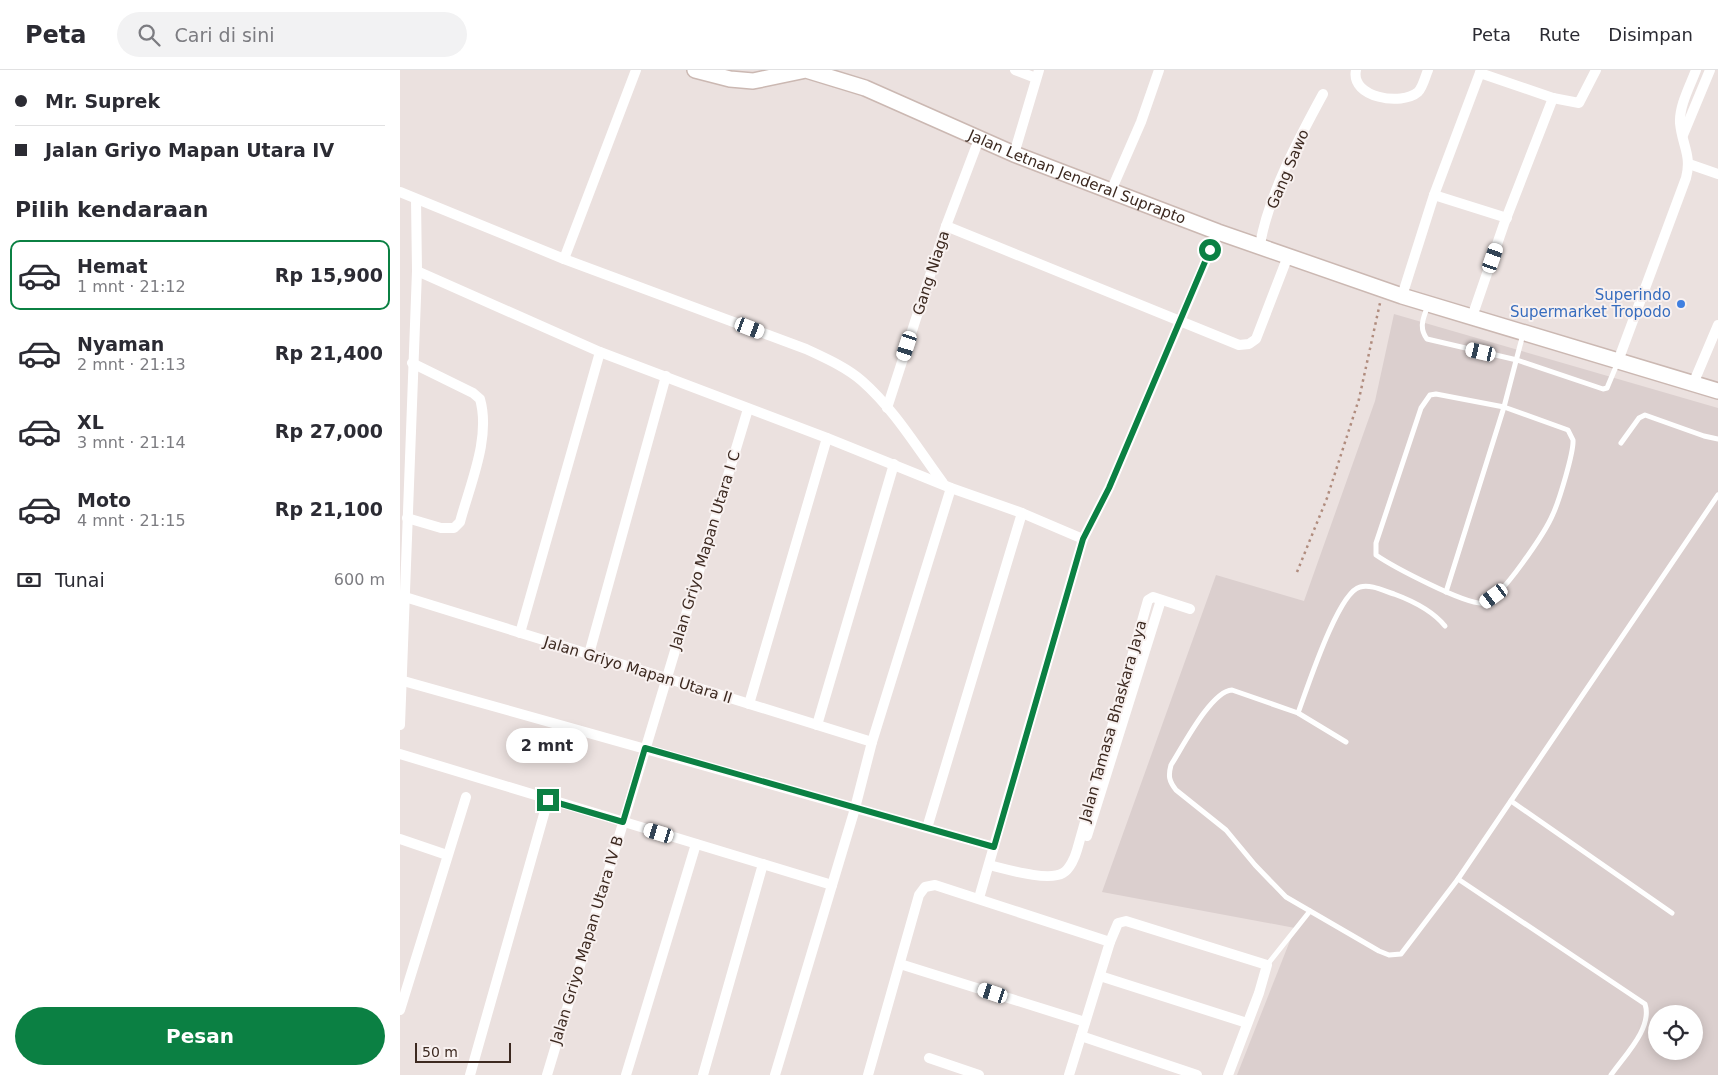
<!DOCTYPE html>
<html lang="id">
<head>
<meta charset="utf-8">
<style>
  body { margin:0; font-family:"DejaVu Sans",sans-serif; background:#f2f2f3; color:#2b2b33; height:100vh; display:flex; flex-direction:column; font-size:19px; white-space:nowrap }
  * { box-sizing:border-box; margin:0 }
  p { font-size:16px; color:#7c7c81 }
  .icon { flex:none; width:28px; height:28px; fill:none; stroke:currentColor; stroke-width:2; stroke-linecap:round; stroke-linejoin:round }
  .map { position:relative; flex:1; overflow:hidden }
  .drawer { display:flex; flex-direction:column; background:#fff; width:400px }
  .drawer>* { flex:none }
  .top-card { display:grid; align-content:center; height:110px; padding:0 15px; background:#fff }
  .tools { position:absolute; left:1248px; top:935px; display:grid; gap:10px }
  .tools a { display:grid; place-items:center; width:55px; height:55px; border-radius:50%; background:#fff; box-shadow:0 2px 12px #0003; font-size:25px }
  .scale { position:absolute; left:15px; bottom:12px; width:96px; box-sizing:border-box; padding-left:5px; border:2px solid #3c2920; border-top:0; font-size:14px; line-height:18px; white-space:nowrap; color:#3c2920; -webkit-text-stroke:4px #f8f1f0; paint-order:stroke }
  .end { position:absolute; width:22px; height:22px; margin:-11px; border:6px solid #0b8043; background:#fff; box-shadow:0 0 0 2px #fff }
  .from { border-radius:50% }
  .bubble { position:absolute; height:35px; border-radius:18px; background:#fff; box-shadow:0 2px 12px #0003; font-size:16px; font-weight:700; line-height:35px; text-align:center }
  .car { position:absolute; width:15px; height:30px; margin:-15px -8px; border-radius:6px; box-shadow:0 0 4px 1px #0007; background:linear-gradient(#fff 24%,#345 0 40%,#fff 0 76%,#345 0 86%,#fff 0) }
  .top-card b { display:flex; align-items:center; gap:18px; height:48px; font-size:19px }
  .top-card b+b { border-top:1px solid #e1e1e2 }
  .top-card i { width:12px; height:12px; background:#2b2b33 }
  ul { padding:0; list-style:none }
  li { display:flex; align-items:center; gap:15px; height:70px; margin:0 10px 8px; padding:0 5px; border:2px solid transparent; border-radius:10px }
  li div { flex:1 }
  li b { display:block; font-size:19px }
  li em { font-style:normal; font-weight:700 }
  li.current { border-color:#0b8043 }
  li>.icon { width:45px; height:45px; stroke-width:1.5 }
  h2 { padding:0 15px; font-size:22px; line-height:60px }
  .pay { display:flex; align-items:center; gap:12px; height:55px; padding:0 15px; font-size:19px }
  .pay p { margin-inline-start:auto }
  .action { display:flex; gap:10px; margin-top:auto; padding:10px 15px }
  .action a { flex:1; height:58px; border-radius:30px; background:#0b8043; color:#fff; font-size:20px; font-weight:700; line-height:58px; text-align:center }
  header { display:flex; align-items:center; gap:30px; box-sizing:border-box; height:70px; padding:0 25px; background:#fff; border-bottom:1px solid #e1e1e2 }
  header strong { font-size:24px }
  nav { display:flex; gap:28px; margin-inline-start:auto; font-size:18px }
  .search { width:350px; height:45px; background:#f2f2f3; display:flex; align-items:center; gap:12px; box-sizing:border-box; padding:0 18px; border-radius:28px; color:#7c7c81; font-size:19px }
  main { display:flex; flex:1; min-height:0 }
  .map>svg:first-child { display:block }
  .built { fill:#dbcfce; fill-rule:evenodd }
  .lines { fill:none; stroke-linecap:round; stroke-linejoin:round }
  .secondary-casing { stroke:#cbb8b2; stroke-width:18 }
  .path { stroke:#b08c7e; stroke-width:2.5; stroke-dasharray:2.5 4; stroke-linecap:butt }
  .lane { stroke:#fff; stroke-width:5 }
  .street { stroke:#fff; stroke-width:10 }
  .secondary { stroke:#fff; stroke-width:15 }
  .route { stroke:#0b8043; stroke-width:6 }
  .shop-dot { fill:#3f7fe0; stroke:#f8f1f0; stroke-width:2 }
  .labels { text-anchor:middle; stroke-width:4; stroke-linejoin:round; paint-order:stroke }
  .street-label { font-size:15px; fill:#3c2920; stroke:#f8f1f0 }
  .shop-label { font-size:15px; fill:#366cbe; stroke:#f8f1f0; text-anchor:end }
</style>
</head>
<body>
<header>
<strong>Peta</strong>
<div class="search"><svg class="icon" aria-label="search" viewBox="0 0 24 24"><circle cx="10" cy="10" r="6"/><path d="M15 15l6 6"/></svg>Cari di sini</div>
<nav><a>Peta</a><a>Rute</a><a>Disimpan</a></nav>
</header>
<main>
<section class="drawer">
<div class="top-card">
<b><i class="from"></i>Mr. Suprek</b>
<b><i></i>Jalan Griyo Mapan Utara IV</b>
</div>
<h2>Pilih kendaraan</h2>
<ul>
<li class="current"><svg class="icon" aria-label="car" viewBox="0 0 24 24"><path d="M5 17H2v-5l4-1 3-4h7l3 4 3 1v5h-3M9 17h6M6 11h13"/><circle cx="7" cy="17" r="2"/><circle cx="17" cy="17" r="2"/></svg><div><b>Hemat</b><p>1 mnt · 21:12</p></div><em>Rp 15,900</em></li>
<li><svg class="icon" aria-label="car" viewBox="0 0 24 24"><path d="M5 17H2v-5l4-1 3-4h7l3 4 3 1v5h-3M9 17h6M6 11h13"/><circle cx="7" cy="17" r="2"/><circle cx="17" cy="17" r="2"/></svg><div><b>Nyaman</b><p>2 mnt · 21:13</p></div><em>Rp 21,400</em></li>
<li><svg class="icon" aria-label="car" viewBox="0 0 24 24"><path d="M5 17H2v-5l4-1 3-4h7l3 4 3 1v5h-3M9 17h6M6 11h13"/><circle cx="7" cy="17" r="2"/><circle cx="17" cy="17" r="2"/></svg><div><b>XL</b><p>3 mnt · 21:14</p></div><em>Rp 27,000</em></li>
<li><svg class="icon" aria-label="car" viewBox="0 0 24 24"><path d="M5 17H2v-5l4-1 3-4h7l3 4 3 1v5h-3M9 17h6M6 11h13"/><circle cx="7" cy="17" r="2"/><circle cx="17" cy="17" r="2"/></svg><div><b>Moto</b><p>4 mnt · 21:15</p></div><em>Rp 21,100</em></li>
</ul>
<div class="pay"><svg class="icon" aria-label="cash" viewBox="0 0 24 24"><path d="M3 7h18v10H3z"/><circle cx="12" cy="12" r="2"/></svg>Tunai<p>600 m</p></div>
<div class="action"><a>Pesan</a></div>
</section>
<div class="map">
<svg width="1318" height="1005" viewBox="0 0 1318 1005">
  <rect width="100%" height="100%" fill="#ebe1df"/>
  <!-- built -->
  <path class="built" d="M994 244 1318 338V1005H837L895 858 702 822 816 505 904 531 975 331ZM1256 944H1294V981H1256Z"/>
  <g class="lines">
    <!-- secondary casing -->
    <g class="secondary-casing">
      <g id="secondary">
        <path id="s1" d="M295 0 330 9 353 11 406 0 465 18 614 84 818 162 1002 226 1318 321"/>
      </g>
    </g>
    <!-- path -->
    <path class="path" d="M897 502 927 428 959 329 980 233"/>
    <!-- lane -->
    <g class="lane">
      <path d="M1028 235C1024 247 1018 257 1027 269L1117 290 1203 319 1207 318 1217 294"/>
      <path d="M1036 324 1104 337 1168 360 1173 370C1174 382 1159 431 1153 444 1146 461 1101 529 1084 533 1067 536 992 496 976 485V473L1021 338 1030 325Z"/>
      <path d="M1221 373 1239 348 1245 345 1304 366 1318 369"/>
      <path d="M1046 522 1104 337 1123 264"/>
      <path d="M898 643C907 619 938 522 960 517 971 514 984 521 994 524 1013 531 1032 540 1045 556"/>
      <path d="M946 672 898 643 832 620C811 621 782 678 771 695 768 706 769 711 776 720L826 760 855 795 886 827 979 881 989 885 1001 884 1058 809 1318 425"/>
      <path d="M1111 731 1272 843"/>
      <path d="M1058 809 1245 934C1253 958 1224 986 1211 1005"/>
      <path d="M867 895 910 841"/>
    </g>
    <!-- street -->
    <g class="street">
      <path d="M615 0 636 8"/>
      <path d="M956 0C950 28 1002 36 1018 22 1023 17 1025 7 1028 0"/>
      <path d="M1080 3 1153 28 1179 33 1196 0"/>
      <path d="M1283 65 1310 0"/>
      <path d="M614 84 639 0"/>
      <path d="M1289 94 1318 104"/>
      <path d="M711 121 741 52 759 0"/>
      <path d="M0 122 164 189 406 279C425 288 446 297 462 311 494 339 518 379 543 413"/>
      <path d="M1034 125 1107 148"/>
      <path d="M546 156 839 275 849 274 856 269 888 186"/>
      <path d="M860 175C868 126 899 68 923 24"/>
      <path d="M164 189 236 0"/>
      <path d="M17 201 200 282 427 368 551 418 622 443 683 469"/>
      <path d="M1002 226 1034 125 1081 0"/>
      <path d="M1072 247 1104 154 1153 28"/>
      <path d="M1218 291 1286 108C1292 85 1282 75 1280 53 1279 36 1290 16 1296 0"/>
      <path d="M1293 314 1318 255"/>
      <path d="M487 338 546 156 579 69"/>
      <path d="M7 448 41 458H54L60 452C70 414 91 368 80 329L73 323 12 293"/>
      <path d="M5 527 472 672"/>
      <path d="M120 563 200 282"/>
      <path d="M189 584 266 306"/>
      <path d="M0 610 594 777"/>
      <path d="M349 634 427 368"/>
      <path d="M0 655 17 201 16 129"/>
      <path d="M417 655 494 394"/>
      <path d="M0 684 432 815"/>
      <path d="M527 758 622 443"/>
      <path d="M687 766 761 530"/>
      <path d="M0 769 47 785"/>
      <path d="M589 795C606 799 648 812 663 803 670 799 675 787 677 780L748 530 753 527 790 539"/>
      <path d="M579 828 683 469 709 418 818 162"/>
      <path d="M500 894 685 952"/>
      <path d="M700 906 847 953"/>
      <path d="M0 940 66 727"/>
      <path d="M681 966 797 1005"/>
      <path d="M529 988 579 1005"/>
      <path d="M70 1005 148 730"/>
      <path d="M147 1005 348 339"/>
      <path d="M226 1005 296 774"/>
      <path d="M303 1005 363 794"/>
      <path d="M375 1005 454 742 472 672 551 418"/>
      <path d="M468 1005 519 825 525 817 535 815 710 872"/>
      <path d="M669 1005 710 872 718 853 726 851 867 895 859 923 828 1005"/>
    </g>
    <!-- secondary -->
    <use href="#secondary" class="secondary"/>
  </g>
  <g class="lines">
    <!-- route -->
    <path class="route" d="M148 730 223 752 245 678 594 777 683 469 709 418 810 180"/>
  </g>
  <!-- markers -->
  <circle class="shop-dot" cx="1281" cy="234" r="5"/>
  <g class="labels">
    <!-- street labels -->
    <g class="street-label">
      <text transform="translate(888 99) rotate(-67)" y="5">Gang Sawo</text>
      <text dy="5" stroke="none"><textPath href="#s1" startOffset="405">Jalan Letnan Jenderal Suprapto</textPath></text>
      <text transform="translate(531 203) rotate(-72)" y="5">Gang Niaga</text>
      <text transform="translate(305 480) rotate(-73)" y="5">Jalan Griyo Mapan Utara I C</text>
      <text transform="translate(238 600) rotate(17)" y="5">Jalan Griyo Mapan Utara II</text>
      <text transform="translate(713 651) rotate(-74)" y="5">Jalan Tamasa Bhaskara Jaya</text>
      <text transform="translate(187 870) rotate(-73)" y="5">Jalan Griyo Mapan Utara IV B</text>
    </g>
    <!-- shop labels -->
    <g class="shop-label">
      <text x="1271" y="230">Superindo<tspan x="1271" dy="17">Supermarket Tropodo</tspan></text>
    </g>
  </g>
</svg>
<div class="tools">
<a><svg class="icon" aria-label="locate" viewBox="0 0 24 24"><circle cx="12" cy="12" r="6"/><path d="M12 2v4M12 18v4M2 12h4M18 12h4"/></svg></a>
</div>
<div class="scale">50 m</div>
<i class="end from" style="left:810px;top:180px"></i>
<i class="end" style="left:148px;top:730px"></i>
<div class="bubble" style="left:106px;top:658px;width:82px">2 mnt</div>
<i class="car" style="left:1093px;top:188px;rotate:19deg"></i>
<i class="car" style="left:350px;top:258px;rotate:111deg"></i>
<i class="car" style="left:507px;top:276px;rotate:198deg"></i>
<i class="car" style="left:1081px;top:282px;rotate:283deg"></i>
<i class="car" style="left:1094px;top:526px;rotate:234deg"></i>
<i class="car" style="left:259px;top:763px;rotate:287deg"></i>
<i class="car" style="left:593px;top:923px;rotate:288deg"></i>
</div>
</main>
</body>
</html>
